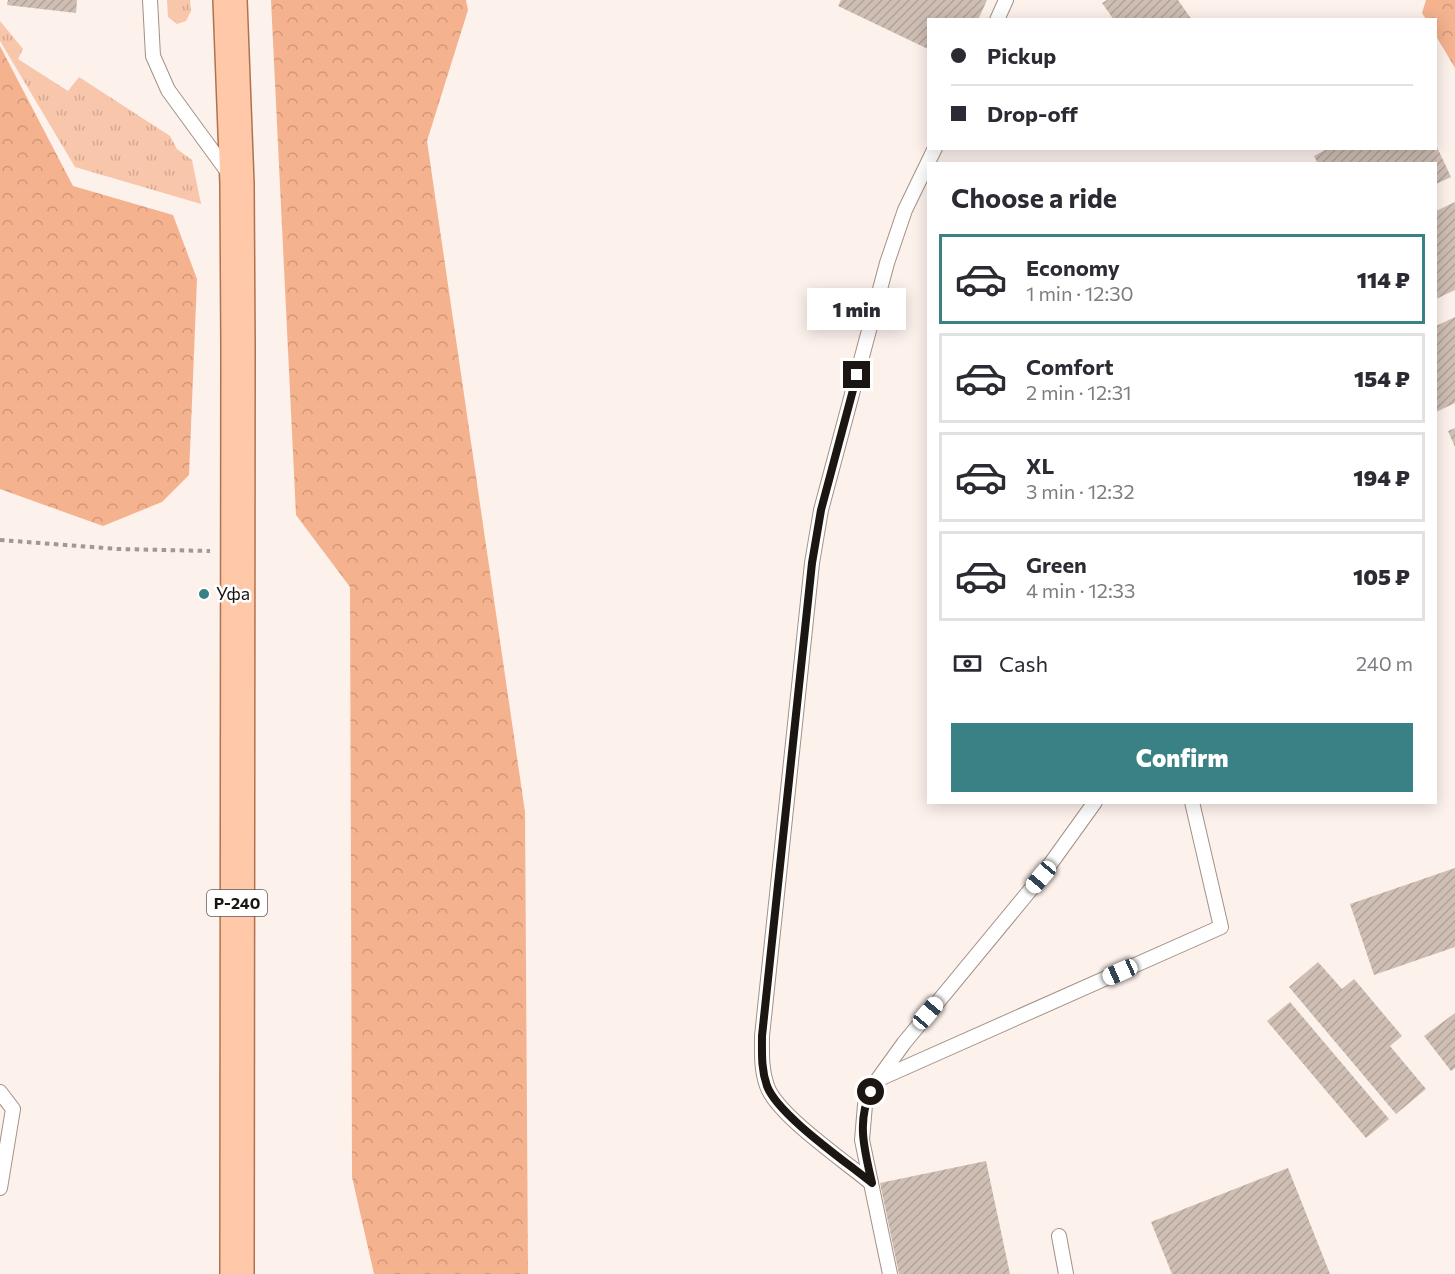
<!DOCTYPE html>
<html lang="en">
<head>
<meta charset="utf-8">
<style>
  body { margin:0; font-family:Commissioner,sans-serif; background:#f2f2f3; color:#2b2b33; height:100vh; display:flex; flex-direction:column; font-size:22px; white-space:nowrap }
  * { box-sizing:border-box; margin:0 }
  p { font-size:20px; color:#7c7c81 }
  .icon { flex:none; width:33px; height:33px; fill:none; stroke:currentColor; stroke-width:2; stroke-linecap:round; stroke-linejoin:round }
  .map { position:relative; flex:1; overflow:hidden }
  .drawer { position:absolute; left:927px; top:162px; width:510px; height:642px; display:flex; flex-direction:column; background:#fff; border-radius:0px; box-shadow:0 3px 15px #0003 }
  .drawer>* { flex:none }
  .top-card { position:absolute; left:927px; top:18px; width:510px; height:132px; border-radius:0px; box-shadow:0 3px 15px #0003; display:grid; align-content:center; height:132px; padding:0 24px; background:#fff }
  .end { position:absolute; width:27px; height:27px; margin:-14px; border:8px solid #1c1612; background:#fff; box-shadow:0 0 0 3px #fff }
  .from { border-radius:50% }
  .bubble { position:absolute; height:42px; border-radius:0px; background:#fff; box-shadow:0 3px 15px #0003; font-size:20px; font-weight:800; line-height:42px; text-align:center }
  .car { position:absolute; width:18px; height:36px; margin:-18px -9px; border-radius:8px; box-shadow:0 0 4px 2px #0007; background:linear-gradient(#fff 24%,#345 0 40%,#fff 0 76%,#345 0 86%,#fff 0) }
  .top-card b { display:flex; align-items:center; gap:21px; height:57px; font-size:22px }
  .top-card b+b { border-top:2px solid #e1e1e2 }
  .top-card i { width:15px; height:15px; background:#2b2b33 }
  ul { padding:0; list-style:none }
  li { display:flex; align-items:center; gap:18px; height:90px; margin:0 12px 9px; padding:0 12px; border:3px solid #e1e1e2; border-radius:0px }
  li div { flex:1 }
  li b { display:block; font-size:22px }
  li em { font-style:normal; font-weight:800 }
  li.active { border-color:#398185 }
  li>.icon { width:54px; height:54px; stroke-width:1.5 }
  h2 { padding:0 24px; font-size:27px; line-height:72px }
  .pay { display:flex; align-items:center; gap:15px; height:66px; padding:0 24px; font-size:22px }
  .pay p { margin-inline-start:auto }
  .primary-button { display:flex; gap:12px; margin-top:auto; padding:12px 24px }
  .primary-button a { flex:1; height:69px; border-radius:0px; background:#398185; color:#fff; font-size:24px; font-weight:800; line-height:69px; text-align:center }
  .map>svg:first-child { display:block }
  .grass { fill:url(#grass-tufts) }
  .forest { fill:url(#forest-crowns) }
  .building { fill:url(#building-hatch) }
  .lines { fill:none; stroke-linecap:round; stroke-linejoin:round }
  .lane-casing { stroke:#a29188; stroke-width:16 }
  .primary-casing { stroke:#b0724e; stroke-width:36 }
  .path { stroke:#a19893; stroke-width:4; stroke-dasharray:4.5 4.5; stroke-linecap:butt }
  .lane { stroke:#fff; stroke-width:14 }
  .primary { stroke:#ffc8a9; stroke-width:33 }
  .route { stroke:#1c1612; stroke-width:8 }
  .poi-dot { fill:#398185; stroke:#fff; stroke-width:2 }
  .labels { text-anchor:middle; stroke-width:5; stroke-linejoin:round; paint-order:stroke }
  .shield { fill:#fff; stroke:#605c59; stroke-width:1.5 }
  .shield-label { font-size:16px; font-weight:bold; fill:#1c1612 }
  .poi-label { font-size:18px; fill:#1c1612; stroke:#fff; text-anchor:start }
</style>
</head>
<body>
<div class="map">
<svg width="1455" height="1274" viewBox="0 0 1455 1274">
  <defs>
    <pattern id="grass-tufts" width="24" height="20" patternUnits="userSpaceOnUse" patternTransform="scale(1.5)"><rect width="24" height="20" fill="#f8c6ab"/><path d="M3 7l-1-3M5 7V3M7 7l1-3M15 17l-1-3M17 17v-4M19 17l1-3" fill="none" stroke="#d4a992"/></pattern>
    <pattern id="forest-crowns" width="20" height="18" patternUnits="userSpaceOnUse" patternTransform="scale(1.5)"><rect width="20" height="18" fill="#f4b28e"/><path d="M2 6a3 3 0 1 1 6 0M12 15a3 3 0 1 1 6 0" fill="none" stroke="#d19879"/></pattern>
    <pattern id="building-hatch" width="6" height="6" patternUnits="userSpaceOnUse" patternTransform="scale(1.5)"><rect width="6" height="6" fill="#cfbeb4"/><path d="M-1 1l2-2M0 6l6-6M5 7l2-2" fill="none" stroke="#b1a39a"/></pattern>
  </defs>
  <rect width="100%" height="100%" fill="#fdf1ec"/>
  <!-- grass -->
  <g class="grass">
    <path d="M167 0H190L191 11 186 21 177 24 168 17Z"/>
    <path d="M0 21 23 49 18 59 68 91 79 77 170 136 177 149 192 160 201 204 75 167 0 41Z"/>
  </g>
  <!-- forest -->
  <g class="forest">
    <path d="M271 0H466L468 10 427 141 525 812 528 1274H374L352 1177 350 587 296 515Z"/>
    <path d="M1426 0H1455V68L1436 36V20L1426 19 1422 13Z"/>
    <path d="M0 46 73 186 173 215 197 279 189 475 162 502 103 526 0 489Z"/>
  </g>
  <!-- building -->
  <g class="building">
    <path d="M8 0H77L76 13 7 5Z"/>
    <path d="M841 0H987L978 20H928V49L838 6Z"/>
    <path d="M1107 0H1178L1192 20H1114L1102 3Z"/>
    <path d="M1436 145 1451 177 1436 184V164H1318L1314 156 1329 148H1436Z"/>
    <path d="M1455 202V290L1436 299V211Z"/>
    <path d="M1455 317V403L1436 412V326Z"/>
    <path d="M1455 428V447L1448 431Z"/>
    <path d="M1455 868V947L1374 975 1350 904Z"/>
    <path d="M1318 962 1342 989 1354 979 1402 1036 1390 1046 1426 1089 1396 1114 1289 987Z"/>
    <path d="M1290 1002 1389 1119 1366 1138 1267 1021Z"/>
    <path d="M1455 1013V1068L1451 1071 1424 1036Z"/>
    <path d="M986 1161 1010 1274H899L880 1183Z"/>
    <path d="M1288 1168 1330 1274H1172L1151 1222Z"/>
  </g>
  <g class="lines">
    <!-- lane casing -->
    <g class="lane-casing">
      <g id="lane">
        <path d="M150 0 153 56 168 90 230 175"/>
        <path d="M997 20 1006 0"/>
        <path d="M879 1079 1221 927 1192 802"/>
        <path d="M0 1092 13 1109 0 1188"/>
        <path d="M871 1183C845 1161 777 1115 767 1086 761 1069 762 1053 762 1036L812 563 821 510 887 263 905 210 935 148"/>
        <path d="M1059 1236 1066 1274"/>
        <path d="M890 1274 862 1140 865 1105 878 1079 904 1043 1041 877 1095 802"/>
      </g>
    </g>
    <!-- primary casing -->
    <g class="primary-casing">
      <path id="primary" d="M230 0 237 184 238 346 237 1274"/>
    </g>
    <!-- path -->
    <path class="path" d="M0 540 118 549 210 551"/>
    <!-- lane -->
    <use href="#lane" class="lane"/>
    <!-- primary -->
    <use href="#primary" class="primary"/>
  </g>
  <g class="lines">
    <!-- route -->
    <path class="route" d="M857 375 821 510 812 563 762 1036C762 1053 761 1069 767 1086 778 1115 845 1161 872 1183 865 1152 856 1121 871 1092"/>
  </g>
  <!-- markers -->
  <circle class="poi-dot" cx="204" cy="594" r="6"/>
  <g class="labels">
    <!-- shield labels -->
    <rect class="shield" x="207" y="890" width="60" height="26" rx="4.5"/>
    <g class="shield-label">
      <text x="237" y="909">Р-240</text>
    </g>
    <!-- poi labels -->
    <g class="poi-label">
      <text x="216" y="600">Уфа</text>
    </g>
  </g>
</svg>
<i class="end from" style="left:871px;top:1092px"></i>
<i class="end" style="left:857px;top:375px"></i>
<div class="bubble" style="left:807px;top:288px;width:99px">1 min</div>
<i class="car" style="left:1041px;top:877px;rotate:220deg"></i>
<i class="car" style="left:1120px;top:972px;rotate:246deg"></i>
<i class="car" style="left:928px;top:1013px;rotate:40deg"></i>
<div class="top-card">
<b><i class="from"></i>Pickup</b>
<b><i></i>Drop-off</b>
</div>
<section class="drawer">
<h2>Choose a ride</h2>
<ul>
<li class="active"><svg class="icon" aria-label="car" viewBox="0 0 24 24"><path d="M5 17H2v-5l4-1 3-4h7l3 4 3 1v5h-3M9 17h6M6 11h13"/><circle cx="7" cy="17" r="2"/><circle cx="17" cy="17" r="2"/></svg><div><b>Economy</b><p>1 min · 12:30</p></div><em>114 ₽</em></li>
<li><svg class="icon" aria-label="car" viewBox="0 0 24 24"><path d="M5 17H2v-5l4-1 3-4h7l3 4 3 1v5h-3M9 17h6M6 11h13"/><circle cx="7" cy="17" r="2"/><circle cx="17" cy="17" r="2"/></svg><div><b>Comfort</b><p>2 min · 12:31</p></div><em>154 ₽</em></li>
<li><svg class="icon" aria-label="car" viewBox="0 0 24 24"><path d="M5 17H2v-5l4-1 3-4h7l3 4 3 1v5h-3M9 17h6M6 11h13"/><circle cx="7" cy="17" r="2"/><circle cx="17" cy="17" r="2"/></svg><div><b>XL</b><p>3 min · 12:32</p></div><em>194 ₽</em></li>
<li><svg class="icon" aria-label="car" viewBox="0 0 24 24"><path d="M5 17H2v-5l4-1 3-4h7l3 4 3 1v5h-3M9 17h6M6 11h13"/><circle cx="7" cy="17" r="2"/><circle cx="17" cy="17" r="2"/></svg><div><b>Green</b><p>4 min · 12:33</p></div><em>105 ₽</em></li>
</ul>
<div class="pay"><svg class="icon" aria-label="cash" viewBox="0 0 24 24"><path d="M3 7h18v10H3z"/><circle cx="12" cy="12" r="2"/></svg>Cash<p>240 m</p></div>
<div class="primary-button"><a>Confirm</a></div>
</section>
</div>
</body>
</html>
